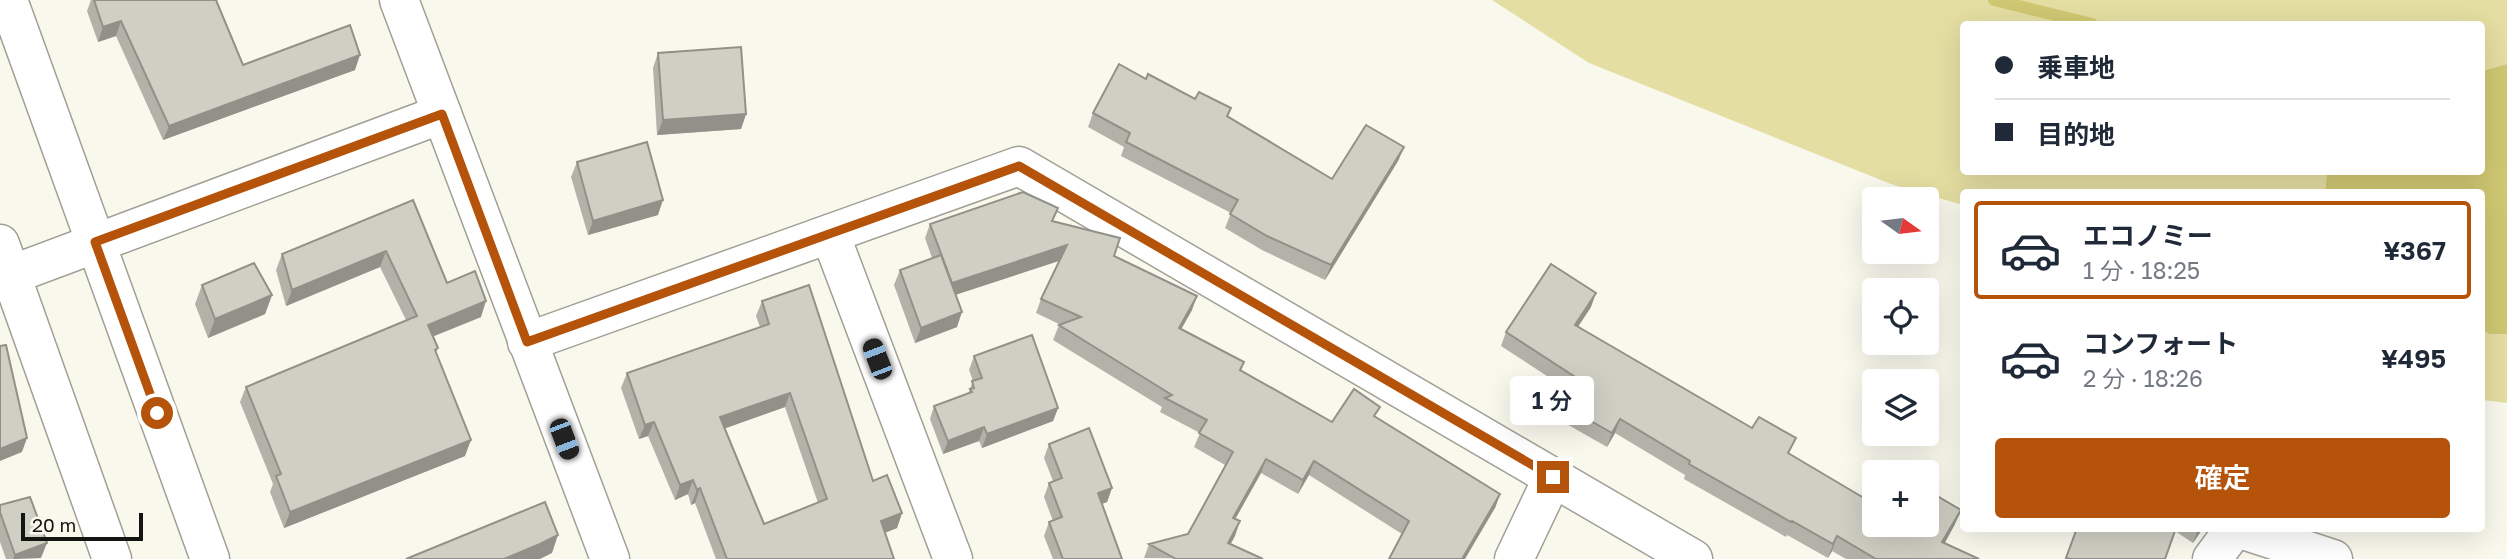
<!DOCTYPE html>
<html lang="ja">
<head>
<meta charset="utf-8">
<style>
  body { margin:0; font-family:"Golos Text","Noto Sans JP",sans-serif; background:#f6f6f7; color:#1f2937; height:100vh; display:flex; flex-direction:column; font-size:26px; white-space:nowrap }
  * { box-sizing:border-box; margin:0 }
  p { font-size:23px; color:#747a83 }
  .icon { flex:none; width:38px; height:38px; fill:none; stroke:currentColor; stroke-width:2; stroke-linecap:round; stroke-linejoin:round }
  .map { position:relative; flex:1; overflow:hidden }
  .sheet { position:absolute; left:1960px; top:189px; width:525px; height:343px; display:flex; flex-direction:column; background:#fff; border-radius:7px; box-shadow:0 7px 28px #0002 }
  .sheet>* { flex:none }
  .hud { position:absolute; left:1960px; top:21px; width:525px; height:154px; border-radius:7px; box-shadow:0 7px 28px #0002; display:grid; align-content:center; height:154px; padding:0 35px; background:#fff }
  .needle { width:46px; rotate:104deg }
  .buttons { position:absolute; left:1862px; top:187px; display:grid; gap:14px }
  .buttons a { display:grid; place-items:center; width:77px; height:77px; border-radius:7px; background:#fff; box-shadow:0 7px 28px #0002; font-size:35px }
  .scale { position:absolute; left:21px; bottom:18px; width:122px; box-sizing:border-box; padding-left:7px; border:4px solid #141410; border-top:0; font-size:19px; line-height:24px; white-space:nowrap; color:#141410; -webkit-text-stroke:5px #f9f8ed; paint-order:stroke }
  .end { position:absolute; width:32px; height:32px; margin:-16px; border:9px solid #b45309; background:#fff; box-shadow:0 0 0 4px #fff }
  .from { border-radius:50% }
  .bubble { position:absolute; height:49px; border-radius:7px; background:#fff; box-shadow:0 7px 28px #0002; font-size:23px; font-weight:600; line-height:49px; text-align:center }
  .car { position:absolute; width:21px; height:42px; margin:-21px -10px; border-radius:9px; box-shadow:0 0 5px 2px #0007; background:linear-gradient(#222 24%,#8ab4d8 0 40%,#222 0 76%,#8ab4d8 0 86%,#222 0) }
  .hud b { display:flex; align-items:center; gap:24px; height:66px; font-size:26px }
  .hud b+b { border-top:2px solid #e0e1e3 }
  .hud i { width:18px; height:18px; background:#1f2937 }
  ul { padding:12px 0 0; list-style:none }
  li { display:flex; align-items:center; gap:21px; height:98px; margin:0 14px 10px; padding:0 21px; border:4px solid transparent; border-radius:7px }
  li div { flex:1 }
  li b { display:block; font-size:26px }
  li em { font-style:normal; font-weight:600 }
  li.current { border-color:#b45309 }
  li>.icon { width:63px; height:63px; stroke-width:1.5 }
  .button { display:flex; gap:14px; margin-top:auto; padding:14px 35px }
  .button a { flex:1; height:80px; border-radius:7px; background:#b45309; color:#fff; font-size:28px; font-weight:600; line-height:80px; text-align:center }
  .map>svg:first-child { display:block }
  .green { fill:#e4dea2 }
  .water { fill:#cfc772 }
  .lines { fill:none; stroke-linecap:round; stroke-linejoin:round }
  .stream { stroke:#cfc772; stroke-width:12 }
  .minor-casing { stroke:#a1a096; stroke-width:41 }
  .minor { stroke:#fff; stroke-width:38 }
  .wall { fill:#b2b2a9; fill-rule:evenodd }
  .shaded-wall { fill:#919189 }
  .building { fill:#cfcfc4; stroke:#919189; stroke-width:2; fill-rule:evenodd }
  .route { stroke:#b45309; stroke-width:9 }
</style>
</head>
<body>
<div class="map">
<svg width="2507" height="559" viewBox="0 0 2507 559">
  <rect width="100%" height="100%" fill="#f9f8ed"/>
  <!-- green -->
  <g class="green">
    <path d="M1492 0H2507V64L2482 71V24H1964V172H2327L2325 192H1964L1963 205 1891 184 1589 63Z"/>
    <path d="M2482 330 2489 334H2507V403L2482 400Z"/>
  </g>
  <!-- water -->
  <path class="water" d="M2507 64V334H2489L2482 330V192H2325L2327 172H2482V71Z"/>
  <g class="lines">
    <!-- stream -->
    <path class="stream" d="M1994 0 2092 24"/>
    <!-- minor casing -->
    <g class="minor-casing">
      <g id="minor">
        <path d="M8 0 210 559"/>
        <path d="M399 0 610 559"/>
        <path d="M830 234 953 559"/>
        <path d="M0 244 112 559"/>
        <path d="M0 279 442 114"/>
        <path d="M527 342 1019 166 1693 559"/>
        <path d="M2237 528 2333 559"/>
        <path d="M1514 559 1553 477"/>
        <path d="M2212 559 2235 528"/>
      </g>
    </g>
    <!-- minor -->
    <use href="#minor" class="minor"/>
  </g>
  <!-- wall -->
  <g class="wall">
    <path d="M91 0H218L216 1 243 65 355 70 163 140 116 36 98 42 87 11Z"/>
    <path d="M658 53 746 114 741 129 657 135 653 68Z"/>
    <path d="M1195 99 1231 108 1228 117 1332 179 1404 147 1398 161 1325 280 1262 250 1225 228 1231 213 1121 156 1124 147 1088 127 1093 113Z"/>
    <path d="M577 162 658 215 588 235 571 177Z"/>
    <path d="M413 200 447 283 481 317 433 336 438 348 436 353 465 456 284 528 270 492 273 484 240 402 246 387 406 320 380 267 286 306 276 270 282 254Z"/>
    <path d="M1053 221 1114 256 1192 310 1181 329 1244 362 1241 371 1332 422 1376 418 1500 494 1495 508 1402 534 1309 475 1298 494 1261 473 1235 519V536L1230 544 1263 559 1144 558 1149 544 1188 534 1225 465 1194 447 1200 433 1160 412 1162 407 1053 340 1059 325H1061L1036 313 1041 299 1060 260 956 294 957 327 915 343 894 285 900 270 932 258 925 238 930 224Z"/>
    <path d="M202 285 272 295 265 314 208 338 195 304Z"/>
    <path d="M762 301 873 481 902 513 897 528 885 533 894 559H716L695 503 691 505 688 494 675 500 648 436 639 439 621 388 627 373 760 327 756 316ZM785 407 818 503 764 524 725 428Z"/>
    <path d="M1591 307 1578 326 1790 455 1874 525 1955 524 1945 543 1979 559H1846L1832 551 1828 558 1787 535 1786 537 1684 479 1685 475 1615 433 1607 447 1563 422 1568 408 1576 395 1501 346 1506 332Z"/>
    <path d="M974 356 1058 408 1053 421 982 448 979 441 943 454 930 419 934 406 968 394 973 381 969 370Z"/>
    <path d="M1049 444 1112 488 1107 502 1102 504 1122 559H1053L1044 536 1049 522 1053 521 1044 497 1049 483 1053 481 1044 458Z"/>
    <path d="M0 505 41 558 6 559 0 542Z"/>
    <path d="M2077 528H2203L2193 543 2175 531 2165 559H2066Z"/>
  </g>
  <!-- shaded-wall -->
  <g class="shaded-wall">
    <path d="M121 21 116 36 98 42 103 27Z"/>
    <path d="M360 55 355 70 163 140 169 126Z"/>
    <path d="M746 114 741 129 657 135 663 120Z"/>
    <path d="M1404 147 1398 161 1325 280 1331 265Z"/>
    <path d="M663 200 658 215 588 235 593 221Z"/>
    <path d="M1067 245 1062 260 946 298 951 283Z"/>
    <path d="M386 251 380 267 286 306 292 290Z"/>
    <path d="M1596 293 1591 307 1570 339 1575 325Z"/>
    <path d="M272 295 265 314 208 338 215 319Z"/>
    <path d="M1197 296 1192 310 1174 342 1179 328Z"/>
    <path d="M486 301 481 317 422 341 428 325Z"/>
    <path d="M962 312 957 327 915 343 921 328Z"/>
    <path d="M790 393 785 407 715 432 720 417Z"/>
    <path d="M1058 408 1053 421 982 448 987 434Z"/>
    <path d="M1620 419 1615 433 1607 447 1612 433Z"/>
    <path d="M654 422 648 436 639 439 645 425Z"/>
    <path d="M984 427 979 441 943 454 948 441Z"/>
    <path d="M27 438 22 452 0 461V449Z"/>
    <path d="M471 440 465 456 284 528 290 512Z"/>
    <path d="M1266 459 1261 473 1228 532 1233 518Z"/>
    <path d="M1314 461 1309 475 1298 494 1303 480Z"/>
    <path d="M693 480 688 494 675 500 680 485Z"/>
    <path d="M700 488 695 503 691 505 697 490Z"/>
    <path d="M1112 488 1107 502 1093 507 1098 493Z"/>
    <path d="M1500 494 1495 508 1465 559H1462Z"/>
    <path d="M1961 510 1955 524 1937 556 1942 542Z"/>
    <path d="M902 513 897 528 876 536 881 521Z"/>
    <path d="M1240 521 1235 536 1223 558 1228 543Z"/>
    <path d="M2199 528H2203L2193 543 2198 530Z"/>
    <path d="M558 535 552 553 540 559H504Z"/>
    <path d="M1837 536 1832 551 1828 558 1833 544Z"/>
    <path d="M47 543 41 558 13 559 15 555Z"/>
  </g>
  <!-- building -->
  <g class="building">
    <path d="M94 0H216L243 65 350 25 360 55 169 126 121 21 103 27Z"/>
    <path d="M741 47 746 114 663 120 658 53Z"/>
    <path d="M1119 64 1146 79 1148 74 1195 99 1199 92 1231 108 1227 116 1332 179 1366 125 1404 147 1331 265 1267 236 1230 214 1238 200 1126 142 1130 133 1093 113Z"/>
    <path d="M647 142 663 200 593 221 577 162Z"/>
    <path d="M1023 192 1058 208 1052 221 1120 238 1114 256 1197 296 1179 328 1244 362 1240 370 1332 422 1354 389 1380 407 1374 416 1500 494 1462 559H1389L1409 521 1314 461 1303 480 1266 459 1233 518 1240 521 1228 543 1263 559H1176L1149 544 1188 534 1233 452 1199 433 1207 420 1165 398 1172 395 1059 325 1081 317 1041 299 1067 245 952 283 930 224Z"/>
    <path d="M413 200 447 283 475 271 486 301 428 325 438 348 435 350 471 440 290 512 276 476 281 474 246 387 417 316 386 251 292 290 282 254Z"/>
    <path d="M941 255 962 312 921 328 900 270Z"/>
    <path d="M254 263 272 295 215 319 202 285Z"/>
    <path d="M1551 264 1596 293 1575 325 1752 428 1759 417 1796 438 1788 453 1874 504V525H1927V490L1961 510 1942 542 1979 559H1876L1837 536 1833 544 1792 521 1791 522 1689 464 1690 461 1620 419 1612 433 1568 408 1583 382 1506 332Z"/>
    <path d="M809 285 873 481 887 475 902 513 881 521 894 559H727L700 488 697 490 693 480 680 485 654 422 645 425 627 373 769 324 762 301ZM790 393 827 499 764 524 720 417Z"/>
    <path d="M1032 335 1058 408 987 434 984 427 948 441 934 406 972 392 970 389 974 388 972 381 982 378 974 356Z"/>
    <path d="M6 345 27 438 0 449V346Z"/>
    <path d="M1089 428 1112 488 1098 493 1122 559H1063L1049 522 1062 517 1049 483 1062 478 1049 444Z"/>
    <path d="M30 497 47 543 15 555 0 512V505Z"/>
    <path d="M545 502 558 535 540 544 504 559H406Z"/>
    <path d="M2077 528H2176L2165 559H2070L2066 558Z"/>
  </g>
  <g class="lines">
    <!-- route -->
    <path class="route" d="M157 413 95 242 442 114 527 342 1019 166 1553 477"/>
  </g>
</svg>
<div class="buttons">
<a><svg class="needle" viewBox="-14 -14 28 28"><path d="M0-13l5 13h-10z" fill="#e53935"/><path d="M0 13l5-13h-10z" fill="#747a83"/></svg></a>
<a><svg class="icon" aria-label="locate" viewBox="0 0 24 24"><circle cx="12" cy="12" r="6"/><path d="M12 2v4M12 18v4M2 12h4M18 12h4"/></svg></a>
<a><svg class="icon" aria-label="layers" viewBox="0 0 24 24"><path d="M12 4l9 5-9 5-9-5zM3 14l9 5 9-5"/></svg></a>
<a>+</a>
</div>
<div class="scale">20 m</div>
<i class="end from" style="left:157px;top:413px"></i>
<i class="end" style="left:1553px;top:477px"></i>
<div class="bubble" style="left:1510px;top:376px;width:84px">1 分</div>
<i class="car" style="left:877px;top:359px;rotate:339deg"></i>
<i class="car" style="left:564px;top:439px;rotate:159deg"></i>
<div class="hud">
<b><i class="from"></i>乗車地</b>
<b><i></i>目的地</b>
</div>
<section class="sheet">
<ul>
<li class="current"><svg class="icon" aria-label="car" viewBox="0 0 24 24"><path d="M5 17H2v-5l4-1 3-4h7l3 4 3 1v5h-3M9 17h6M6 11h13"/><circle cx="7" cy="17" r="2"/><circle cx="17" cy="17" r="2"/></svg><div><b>エコノミー</b><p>1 分 · 18:25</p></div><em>¥367</em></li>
<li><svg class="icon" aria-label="car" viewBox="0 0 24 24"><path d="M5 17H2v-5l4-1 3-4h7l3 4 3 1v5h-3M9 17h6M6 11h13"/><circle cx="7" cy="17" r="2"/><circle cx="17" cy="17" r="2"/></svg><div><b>コンフォート</b><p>2 分 · 18:26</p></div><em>¥495</em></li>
</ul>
<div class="button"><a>確定</a></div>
</section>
</div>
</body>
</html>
